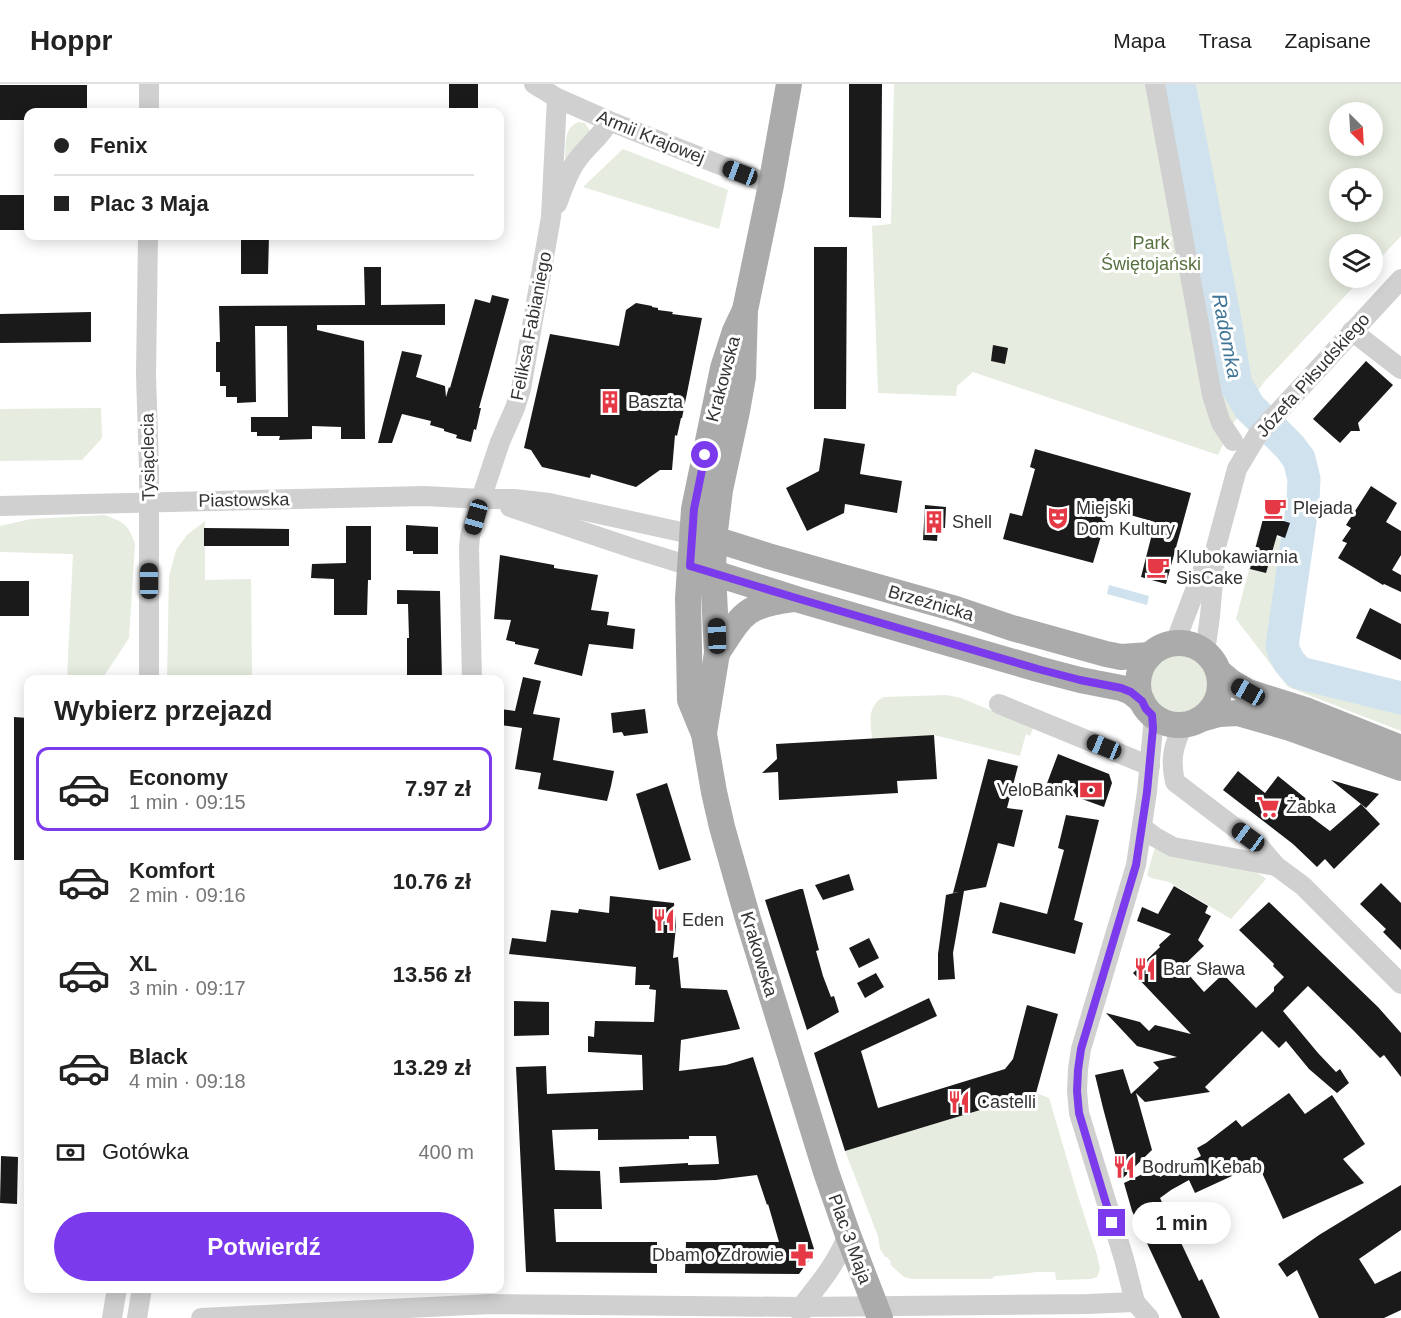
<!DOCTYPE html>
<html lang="pl">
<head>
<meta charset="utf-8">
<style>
  body { margin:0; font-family:Helvetica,sans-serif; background:#f2f2f2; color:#222; height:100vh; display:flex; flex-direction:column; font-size:22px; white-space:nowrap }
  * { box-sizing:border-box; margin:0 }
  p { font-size:20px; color:#767676 }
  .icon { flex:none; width:33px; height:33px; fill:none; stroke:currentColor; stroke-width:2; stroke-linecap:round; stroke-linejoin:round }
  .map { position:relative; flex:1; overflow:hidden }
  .drawer { position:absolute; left:24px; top:591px; width:480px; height:618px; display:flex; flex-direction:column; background:#fff; border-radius:12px; box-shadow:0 3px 15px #0003 }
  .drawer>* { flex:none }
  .top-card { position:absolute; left:24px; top:24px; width:480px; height:132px; border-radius:12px; box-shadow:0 3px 15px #0003; display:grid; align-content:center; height:132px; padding:0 30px; background:#fff }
  .needle { width:39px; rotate:156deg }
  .tools { position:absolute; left:1329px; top:18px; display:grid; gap:12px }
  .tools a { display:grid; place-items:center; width:54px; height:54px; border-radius:50%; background:#fff; box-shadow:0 3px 15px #0003; font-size:30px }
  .end { position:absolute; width:27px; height:27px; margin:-14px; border:8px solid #7c3aed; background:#fff; box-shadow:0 0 0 3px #fff }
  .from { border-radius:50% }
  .bubble { position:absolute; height:42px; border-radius:21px; background:#fff; box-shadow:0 3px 15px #0003; font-size:20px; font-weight:800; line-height:42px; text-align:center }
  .car { position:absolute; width:18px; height:36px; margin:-18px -9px; border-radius:8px; box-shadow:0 0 4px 2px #0007; background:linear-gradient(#222 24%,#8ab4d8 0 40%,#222 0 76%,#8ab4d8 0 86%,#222 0) }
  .top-card b { display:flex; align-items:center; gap:21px; height:57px; font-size:22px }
  .top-card b+b { border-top:2px solid #e0e0e0 }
  .top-card i { width:15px; height:15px; background:#222 }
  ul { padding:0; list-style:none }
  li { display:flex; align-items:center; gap:18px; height:84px; margin:0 12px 9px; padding:0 18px; border:3px solid transparent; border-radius:12px }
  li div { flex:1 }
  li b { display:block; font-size:22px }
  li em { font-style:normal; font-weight:800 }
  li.current { border-color:#7c3aed }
  li>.icon { width:54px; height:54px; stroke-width:1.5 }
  h2 { padding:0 30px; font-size:27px; line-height:72px }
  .pay { display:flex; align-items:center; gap:15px; height:66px; padding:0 30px; font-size:22px }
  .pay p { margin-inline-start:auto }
  .action { display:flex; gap:12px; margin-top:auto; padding:12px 30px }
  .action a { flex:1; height:69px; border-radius:36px; background:#7c3aed; color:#fff; font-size:24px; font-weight:800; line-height:69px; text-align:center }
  header { display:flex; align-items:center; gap:36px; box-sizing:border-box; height:84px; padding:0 30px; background:#fff; border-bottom:2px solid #e0e0e0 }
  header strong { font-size:28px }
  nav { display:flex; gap:33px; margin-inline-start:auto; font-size:21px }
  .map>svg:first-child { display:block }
  .green { fill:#e6ecdf; fill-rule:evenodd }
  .water { fill:#cfe2ee }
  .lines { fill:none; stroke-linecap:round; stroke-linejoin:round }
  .river { stroke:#cfe2ee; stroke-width:33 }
  .building { fill:#1a1a1a }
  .minor { stroke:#d0d0d0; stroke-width:20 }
  .major { stroke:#ababab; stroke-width:26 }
  .route { stroke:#7c3aed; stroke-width:8 }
  .labels { text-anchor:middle; stroke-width:6; stroke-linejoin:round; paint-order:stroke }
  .street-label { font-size:18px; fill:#333; stroke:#fff }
  .park-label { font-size:18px; fill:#56703f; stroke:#fff }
  .poi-label { font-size:18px; fill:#333; stroke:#fff; text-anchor:start }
  .water-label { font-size:20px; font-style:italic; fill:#3f7597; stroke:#fff }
</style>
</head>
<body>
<header>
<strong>Hoppr</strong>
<nav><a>Mapa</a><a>Trasa</a><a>Zapisane</a></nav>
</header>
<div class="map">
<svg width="1401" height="1234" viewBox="0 0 1401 1234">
  <rect width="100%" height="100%" fill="#fff"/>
  <!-- green -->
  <g class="green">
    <path d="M894 0H1401V152L1373 182 1372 160H1340V194H1362L1265 297 1232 341 1218 371 973 288 957 302 956 312 878 309 872 142 891 140ZM1340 28H1372V62H1340ZM1340 94H1372V128H1340Z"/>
    <path d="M579 38 585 39 590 47 567 77 565 76C566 62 563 43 579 38Z"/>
    <path d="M623 65 728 106 719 145 583 103Z"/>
    <path d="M101 324 102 354 82 376 0 377V325Z"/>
    <path d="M104 431C124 438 128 440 135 460L129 554 102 595H67L73 470 0 468V442L31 435Z"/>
    <path d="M205 437V496L251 495 252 595 167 596 169 493 176 466 187 451Z"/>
    <path d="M1259 447 1305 463 1290 558 1292 575 1304 582 1401 605V647L1288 603 1236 535Z"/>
    <circle cx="1179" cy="599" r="29"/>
    <path d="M947 611 961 614 1033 644 1030 652 1026 650 1020 672 934 651 872 655C871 638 866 624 883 613Z"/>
    <path d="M1155 763 1251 784 1266 795 1231 835 1169 798 1151 794 1147 791Z"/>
    <path d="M1036 1009 1049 1014 1077 1109 1097 1171 1100 1185 1097 1193 1091 1195 1056 1196 1055 1188H1036L1022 1190 995 1192 991 1195H913L904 1193 895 1185 890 1180 891 1178 887 1173H885L880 1165 878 1152 845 1067Z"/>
  </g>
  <!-- water -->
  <path class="water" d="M1109 501 1149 512 1147 521 1107 510Z"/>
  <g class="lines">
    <!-- river -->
    <path class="river" d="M1179 0 1224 231 1236 301 1250 324 1272 345 1290 363 1299 375 1304 395 1303 417 1282 562C1286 574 1290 581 1300 589L1401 614"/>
  </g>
  <!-- building -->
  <g class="building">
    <rect x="449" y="0" width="29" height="28"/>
    <path d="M849 0H882L881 134 849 133Z"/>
    <path d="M0 1H87V28H28V36H0Z"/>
    <rect x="0" y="111" width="28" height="35"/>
    <path d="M241 152H269L268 190H241Z"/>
    <path d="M814 163H847L846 325H814Z"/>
    <path d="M364 183H381V221L445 220V241H317V246L364 257 365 355H341V343L312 342V355L279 356 280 352H257V348H251V333H288L287 242H255L256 318 237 319V313H226V302H220V288H216V258H220L219 222 365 221Z"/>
    <path d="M492 211 509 215 479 324H481L476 346 474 345 471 358 456 354 457 351 444 347V345L430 341 431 337 402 330 392 359H378L402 267 422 271 416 293 445 302 446 313 449 303 450 304 475 215 490 219Z"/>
    <path d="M636 219 652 222V223L658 224V226L673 228 672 230 702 234 682 334H681L677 352 675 351 672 386H660L636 403 591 390 590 394 542 383 531 366 524 364 550 250 619 262 626 226Z"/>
    <path d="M91 228V258L0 259V230Z"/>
    <path d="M993 261 1008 264 1005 280 991 277Z"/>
    <path d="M1366 277 1393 301 1358 339 1360 347H1351L1340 359 1313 335Z"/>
    <path d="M824 354 865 360 860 390 902 397 897 429 845 420 844 429 807 447 786 404 819 387Z"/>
    <path d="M1035 365 1191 409 1166 500 1141 493 1155 438 1109 425 1093 479 1003 455 1010 429 1022 432 1035 385 1030 383Z"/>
    <path d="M1371 402 1397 419 1386 438 1401 447V471L1392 486 1401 491V508L1384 500 1383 501 1338 474 1347 459 1342 457 1351 444 1346 441Z"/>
    <path d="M925 421 946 423 945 444H938L937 457 923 456Z"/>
    <path d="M1264 431 1290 439 1285 454 1277 451 1266 489 1250 485Z"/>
    <path d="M406 441 438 443V470H413V467H406Z"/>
    <path d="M346 442H371V496H368L367 531H334V495L311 494 312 480 346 479Z"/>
    <path d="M204 444 289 445V462H204Z"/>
    <path d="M500 471 554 481V484L598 491 591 526 609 528 607 541 635 545 633 565 589 560 582 592 534 580 539 565 515 560V558L506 556 511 536 494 535Z"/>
    <rect x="0" y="497" width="29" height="35"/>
    <path d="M397 506 440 507 442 596H407V554H409L408 520H397Z"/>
    <path d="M1370 524 1401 540V576L1356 554Z"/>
    <path d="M523 593 541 597 533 630 560 634 553 676 614 687 611 702 607 717 538 705 541 689 515 685 522 644 500 641V625L515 627Z"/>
    <path d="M645 625 648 649 624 652 622 648 613 649 611 629Z"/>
    <path d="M14 633 28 634V776H14Z"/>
    <path d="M934 651 937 695 897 697 898 709 779 716 778 688 762 689 777 675 776 660Z"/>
    <path d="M1058 670 1109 690 1112 699 1104 723 1046 702Z"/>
    <path d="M988 675 1018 682 1007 724 1023 726 1014 763 998 759 986 803 964 807 953 869 955 895 938 896V870L946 811 958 808 953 809Z"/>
    <path d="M1238 687 1265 709 1278 692 1309 717 1302 726 1330 747 1361 720 1380 740 1334 785 1325 775 1317 783 1293 760 1223 706Z"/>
    <path d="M1331 696 1379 710 1366 724Z"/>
    <path d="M667 699 691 776 659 786 636 710Z"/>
    <path d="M1066 731 1099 736 1074 836 1083 839 1075 870 992 849 1000 818 1047 830 1064 766 1058 764Z"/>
    <path d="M849 790 854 806 823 816 815 801Z"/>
    <path d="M1381 799 1401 819V866L1383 848 1386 845 1360 820Z"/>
    <path d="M1174 802 1208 822 1205 829 1211 832 1198 856 1204 862 1182 883 1204 908 1223 890 1256 924 1274 907V903L1284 893 1273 882 1274 880 1239 846 1269 818 1378 923 1401 949V993L1384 971 1380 974 1353 946 1308 902 1283 927 1318 969 1336 988 1340 985 1349 999 1337 1009 1309 985 1286 957 1279 964 1262 947 1205 1003 1210 1008 1145 1018 1136 1009 1152 1066 1122 1095 1103 1024 1095 991 1123 985 1131 1010 1159 984 1153 978 1177 973 1137 962 1106 929 1140 938 1149 947 1155 941 1191 950 1133 889 1160 863 1159 861 1171 850 1137 837 1142 823 1158 830Z"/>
    <path d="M800 805H803L819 866 816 867 823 892 831 913 834 912 839 928 807 946 765 816Z"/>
    <path d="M610 812 674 819 676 842 673 874 678 873 681 904 727 906 740 945 681 956 679 987 726 981 753 973 815 1168 799 1190 685 1189 686 1158H779L768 1120 767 1121 757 1091 716 1096 620 1099 619 1083 688 1079V1081L719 1080 716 1052H689V1055L598 1056V1045L552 1046 555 1086 600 1087 602 1125H554L556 1158H657V1189L526 1188 516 983 546 982 547 1010 643 1006 642 971 588 968V952L594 953 595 937 654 938 656 906 649 905 650 901H635L636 883 509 870 512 854 546 858 551 826 578 829 579 825 609 829Z"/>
    <path d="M869 854 879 874 859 884 849 864Z"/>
    <path d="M876 889 884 903 865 914 857 899Z"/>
    <path d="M929 914 937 932 861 967 878 1024 1005 985 1013 975 1027 921 1058 930 1036 1009 845 1067 814 969Z"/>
    <path d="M514 917 549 918V951L514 952Z"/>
    <path d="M1289 1009 1305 1030 1332 1011 1365 1060 1343 1075 1364 1099 1283 1135 1258 1080 1195 1109 1189 1096 1171 1106 1160 1114 1199 1197 1202 1195 1220 1234H1182L1132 1127 1124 1099 1157 1083 1160 1093 1201 1072 1197 1064 1206 1059 1236 1036 1242 1043Z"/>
    <path d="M1 1072 18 1073 17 1120 0 1119Z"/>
    <path d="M1401 1101V1146L1359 1175 1375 1200 1401 1187V1226L1384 1234H1319L1297 1186 1287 1193 1278 1180 1319 1151Z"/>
  </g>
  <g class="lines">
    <!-- minor -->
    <g class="minor">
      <path d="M534 0 557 14 609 37 771 101"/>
      <path d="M1155 0 1212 311 1221 339 1233 357"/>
      <path d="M149 28V0"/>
      <path d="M557 120C563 105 568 87 578 75 588 61 601 53 609 37"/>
      <path d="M148 152 146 291 149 385V596"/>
      <path d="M1352 247 1401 285"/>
      <path d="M0 422 425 412 481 415H514L549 419 704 453"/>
      <path d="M510 423 635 465 690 482"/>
      <path d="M1175 559 1205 480 1210 473"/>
      <path d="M1205 568 1210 532 1216 463 1237 385 1258 350 1401 195"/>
      <path d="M472 596 469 464 470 452 481 415 500 358 515 324 521 305 551 133 557 14"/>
      <path d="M999 620 1150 682"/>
      <path d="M1183 641C1173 663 1170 675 1175 698L1259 762 1276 782 1303 802 1401 900"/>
      <path d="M1143 744 1155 753 1173 763 1276 782"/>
      <path d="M801 1230V1223C820 1199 836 1180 848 1151"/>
      <path d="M112 1234 117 1204"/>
      <path d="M137 1234 142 1204"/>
      <path d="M201 1234 491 1220 801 1223 1087 1220 1135 1218"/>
      <path d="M1149 1234 1135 1218 1124 1175 1079 1029 1077 1007 1078 985 1081 965 1136 781 1147 708 1153 644V631"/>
    </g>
    <!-- major -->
    <g class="major">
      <path d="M745 226 735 247 723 284 694 425 688 514 690 616 704 650 714 708 722 743 748 835 826 1088 848 1151 880 1234"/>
      <path d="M714 455 768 472 956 525 1012 544 1106 570 1121 573 1150 571"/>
      <path d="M698 484 796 515 1038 585 1080 596 1121 604 1131 608 1142 617"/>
      <circle cx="1179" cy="600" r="41"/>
      <path d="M717 569C742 531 744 521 793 515"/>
      <path d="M1219 588 1231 598 1248 608 1308 627 1401 664"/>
      <path d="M1201 635 1219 630 1238 629 1290 644 1401 684"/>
      <path d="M704 649 717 569 713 489 714 455 720 406 737 327 743 293 745 226 771 101 789 0"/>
    </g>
  </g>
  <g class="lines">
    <!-- route -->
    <path class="route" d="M705 371 694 425 690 482 796 514 1038 585 1080 596 1121 604 1131 608 1142 617 1146 625 1152 631 1153 644 1147 708 1136 781 1081 965 1078 986 1077 1007 1079 1029 1112 1139"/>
  </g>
  <!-- icons -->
  <defs>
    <g id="building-bare" transform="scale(1.8)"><path d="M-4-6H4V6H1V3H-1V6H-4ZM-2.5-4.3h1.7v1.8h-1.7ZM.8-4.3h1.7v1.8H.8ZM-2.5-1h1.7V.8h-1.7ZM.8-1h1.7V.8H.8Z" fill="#e63946" stroke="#fff" stroke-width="2.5" paint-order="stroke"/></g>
    <g id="cafe-bare" transform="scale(1.8)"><path d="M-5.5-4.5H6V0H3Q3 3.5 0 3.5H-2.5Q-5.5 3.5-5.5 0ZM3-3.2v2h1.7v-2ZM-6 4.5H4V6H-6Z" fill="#e63946" stroke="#fff" stroke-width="2.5" paint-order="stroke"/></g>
    <g id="theatre-bare" transform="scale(1.8)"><path d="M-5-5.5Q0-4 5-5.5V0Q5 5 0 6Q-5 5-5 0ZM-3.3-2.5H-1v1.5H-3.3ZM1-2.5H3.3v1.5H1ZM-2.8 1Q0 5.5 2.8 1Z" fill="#e63946" stroke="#fff" stroke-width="2.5" paint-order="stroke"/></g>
    <g id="bank-bare" transform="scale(1.8)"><path d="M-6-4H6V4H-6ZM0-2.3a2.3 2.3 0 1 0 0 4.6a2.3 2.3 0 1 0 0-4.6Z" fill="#e63946" stroke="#fff" stroke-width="2.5" paint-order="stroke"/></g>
    <g id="supermarket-bare" transform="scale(1.8)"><path d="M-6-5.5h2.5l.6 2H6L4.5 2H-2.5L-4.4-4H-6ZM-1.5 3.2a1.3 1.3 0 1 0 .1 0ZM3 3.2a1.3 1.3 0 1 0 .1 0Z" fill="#e63946" stroke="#fff" stroke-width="2.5" paint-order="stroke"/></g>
    <g id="restaurant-bare" transform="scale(1.8)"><path d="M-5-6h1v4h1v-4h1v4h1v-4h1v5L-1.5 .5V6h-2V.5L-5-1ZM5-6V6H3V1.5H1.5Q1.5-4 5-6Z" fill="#e63946" stroke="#fff" stroke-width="2.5" paint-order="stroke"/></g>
    <g id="pharmacy-bare" transform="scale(1.8)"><path d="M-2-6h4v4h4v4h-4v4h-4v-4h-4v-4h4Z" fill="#e63946" stroke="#fff" stroke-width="2.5" paint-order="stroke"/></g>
  </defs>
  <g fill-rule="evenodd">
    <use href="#building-bare" x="610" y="318"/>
    <use href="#cafe-bare" x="1275" y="424"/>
    <use href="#theatre-bare" x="1058" y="434"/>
    <use href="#building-bare" x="934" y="438"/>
    <use href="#cafe-bare" x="1158" y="483"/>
    <use href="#bank-bare" x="1091" y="706"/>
    <use href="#supermarket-bare" x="1268" y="723"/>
    <use href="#restaurant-bare" x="664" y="836"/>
    <use href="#restaurant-bare" x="1145" y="885"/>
    <use href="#restaurant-bare" x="959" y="1018"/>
    <use href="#restaurant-bare" x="1124" y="1083"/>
    <use href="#pharmacy-bare" x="802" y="1171"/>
  </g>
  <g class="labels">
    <!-- street labels -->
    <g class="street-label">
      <text transform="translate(651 53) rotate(22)" y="6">Armii Krajowej</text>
      <text transform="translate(531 242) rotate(-79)" y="6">Feliksa Fabianiego</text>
      <text transform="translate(1313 291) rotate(-48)" y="6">Józefa Piłsudskiego</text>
      <text transform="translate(723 295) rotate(-75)" y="6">Krakowska</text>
      <text transform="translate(148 373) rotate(-91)" y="6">Tysiąclecia</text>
      <text transform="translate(244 416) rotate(-1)" y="6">Piastowska</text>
      <text transform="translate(931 519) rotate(16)" y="6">Brzeźnicka</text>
      <text transform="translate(759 870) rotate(73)" y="6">Krakowska</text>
      <text transform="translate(850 1155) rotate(70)" y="6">Plac 3 Maja</text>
    </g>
    <!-- park labels -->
    <g class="park-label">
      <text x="1151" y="165">Park<tspan x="1151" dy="21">Świętojański</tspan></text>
    </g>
    <!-- poi labels -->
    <g class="poi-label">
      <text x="628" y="324">Baszta</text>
      <text x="1076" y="430">Miejski<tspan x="1076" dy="21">Dom Kultury</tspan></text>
      <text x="1293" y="430">Plejada</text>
      <text x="952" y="444">Shell</text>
      <text x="1176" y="479">Klubokawiarnia<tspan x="1176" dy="21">SisCake</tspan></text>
      <text x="1073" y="712" text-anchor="end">VeloBank</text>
      <text x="1286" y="729">Żabka</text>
      <text x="682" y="842">Eden</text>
      <text x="1163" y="891">Bar Sława</text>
      <text x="977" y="1024">Castelli</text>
      <text x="1142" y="1089">Bodrum Kebab</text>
      <text x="784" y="1177" text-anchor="end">Dbam o Zdrowie</text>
    </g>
    <!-- water labels -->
    <g class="water-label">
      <text transform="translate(1227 252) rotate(79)" y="7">Radomka</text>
    </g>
  </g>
</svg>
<div class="tools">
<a><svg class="needle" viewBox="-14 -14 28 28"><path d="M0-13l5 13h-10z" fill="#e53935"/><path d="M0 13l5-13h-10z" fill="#767676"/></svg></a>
<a><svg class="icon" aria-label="locate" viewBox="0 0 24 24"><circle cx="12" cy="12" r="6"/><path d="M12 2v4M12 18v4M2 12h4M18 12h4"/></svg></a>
<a><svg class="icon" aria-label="layers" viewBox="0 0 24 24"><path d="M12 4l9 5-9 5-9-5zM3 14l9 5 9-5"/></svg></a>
</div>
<i class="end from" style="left:705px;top:371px"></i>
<i class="end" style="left:1112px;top:1139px"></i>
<div class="bubble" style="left:1132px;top:1118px;width:99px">1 min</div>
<i class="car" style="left:740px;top:89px;rotate:291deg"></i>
<i class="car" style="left:476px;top:433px;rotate:196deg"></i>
<i class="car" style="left:149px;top:497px;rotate:0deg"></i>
<i class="car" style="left:717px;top:552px;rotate:358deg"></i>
<i class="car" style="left:1248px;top:608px;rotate:299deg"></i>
<i class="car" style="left:1104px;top:663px;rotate:292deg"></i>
<i class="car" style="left:1248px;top:753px;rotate:306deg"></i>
<div class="top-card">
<b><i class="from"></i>Fenix</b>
<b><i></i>Plac 3 Maja</b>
</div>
<section class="drawer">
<h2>Wybierz przejazd</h2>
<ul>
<li class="current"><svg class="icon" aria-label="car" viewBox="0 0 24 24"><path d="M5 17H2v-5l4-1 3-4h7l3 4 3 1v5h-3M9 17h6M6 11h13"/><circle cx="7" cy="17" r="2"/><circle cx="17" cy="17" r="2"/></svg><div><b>Economy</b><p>1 min · 09:15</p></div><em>7.97 zł</em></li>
<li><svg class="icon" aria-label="car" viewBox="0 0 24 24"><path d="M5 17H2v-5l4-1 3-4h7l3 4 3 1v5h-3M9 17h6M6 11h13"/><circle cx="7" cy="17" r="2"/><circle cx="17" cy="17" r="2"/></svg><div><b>Komfort</b><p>2 min · 09:16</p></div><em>10.76 zł</em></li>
<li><svg class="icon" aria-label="car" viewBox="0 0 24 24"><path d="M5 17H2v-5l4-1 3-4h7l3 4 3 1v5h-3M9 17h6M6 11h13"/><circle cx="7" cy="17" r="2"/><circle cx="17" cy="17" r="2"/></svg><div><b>XL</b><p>3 min · 09:17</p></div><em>13.56 zł</em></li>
<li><svg class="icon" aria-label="car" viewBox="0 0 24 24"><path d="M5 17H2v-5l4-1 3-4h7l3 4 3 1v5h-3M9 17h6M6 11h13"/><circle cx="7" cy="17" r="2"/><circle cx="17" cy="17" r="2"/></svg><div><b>Black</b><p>4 min · 09:18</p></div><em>13.29 zł</em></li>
</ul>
<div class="pay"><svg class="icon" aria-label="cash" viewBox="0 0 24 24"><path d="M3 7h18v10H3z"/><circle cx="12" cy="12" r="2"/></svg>Gotówka<p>400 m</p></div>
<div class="action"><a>Potwierdź</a></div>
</section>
</div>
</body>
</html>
